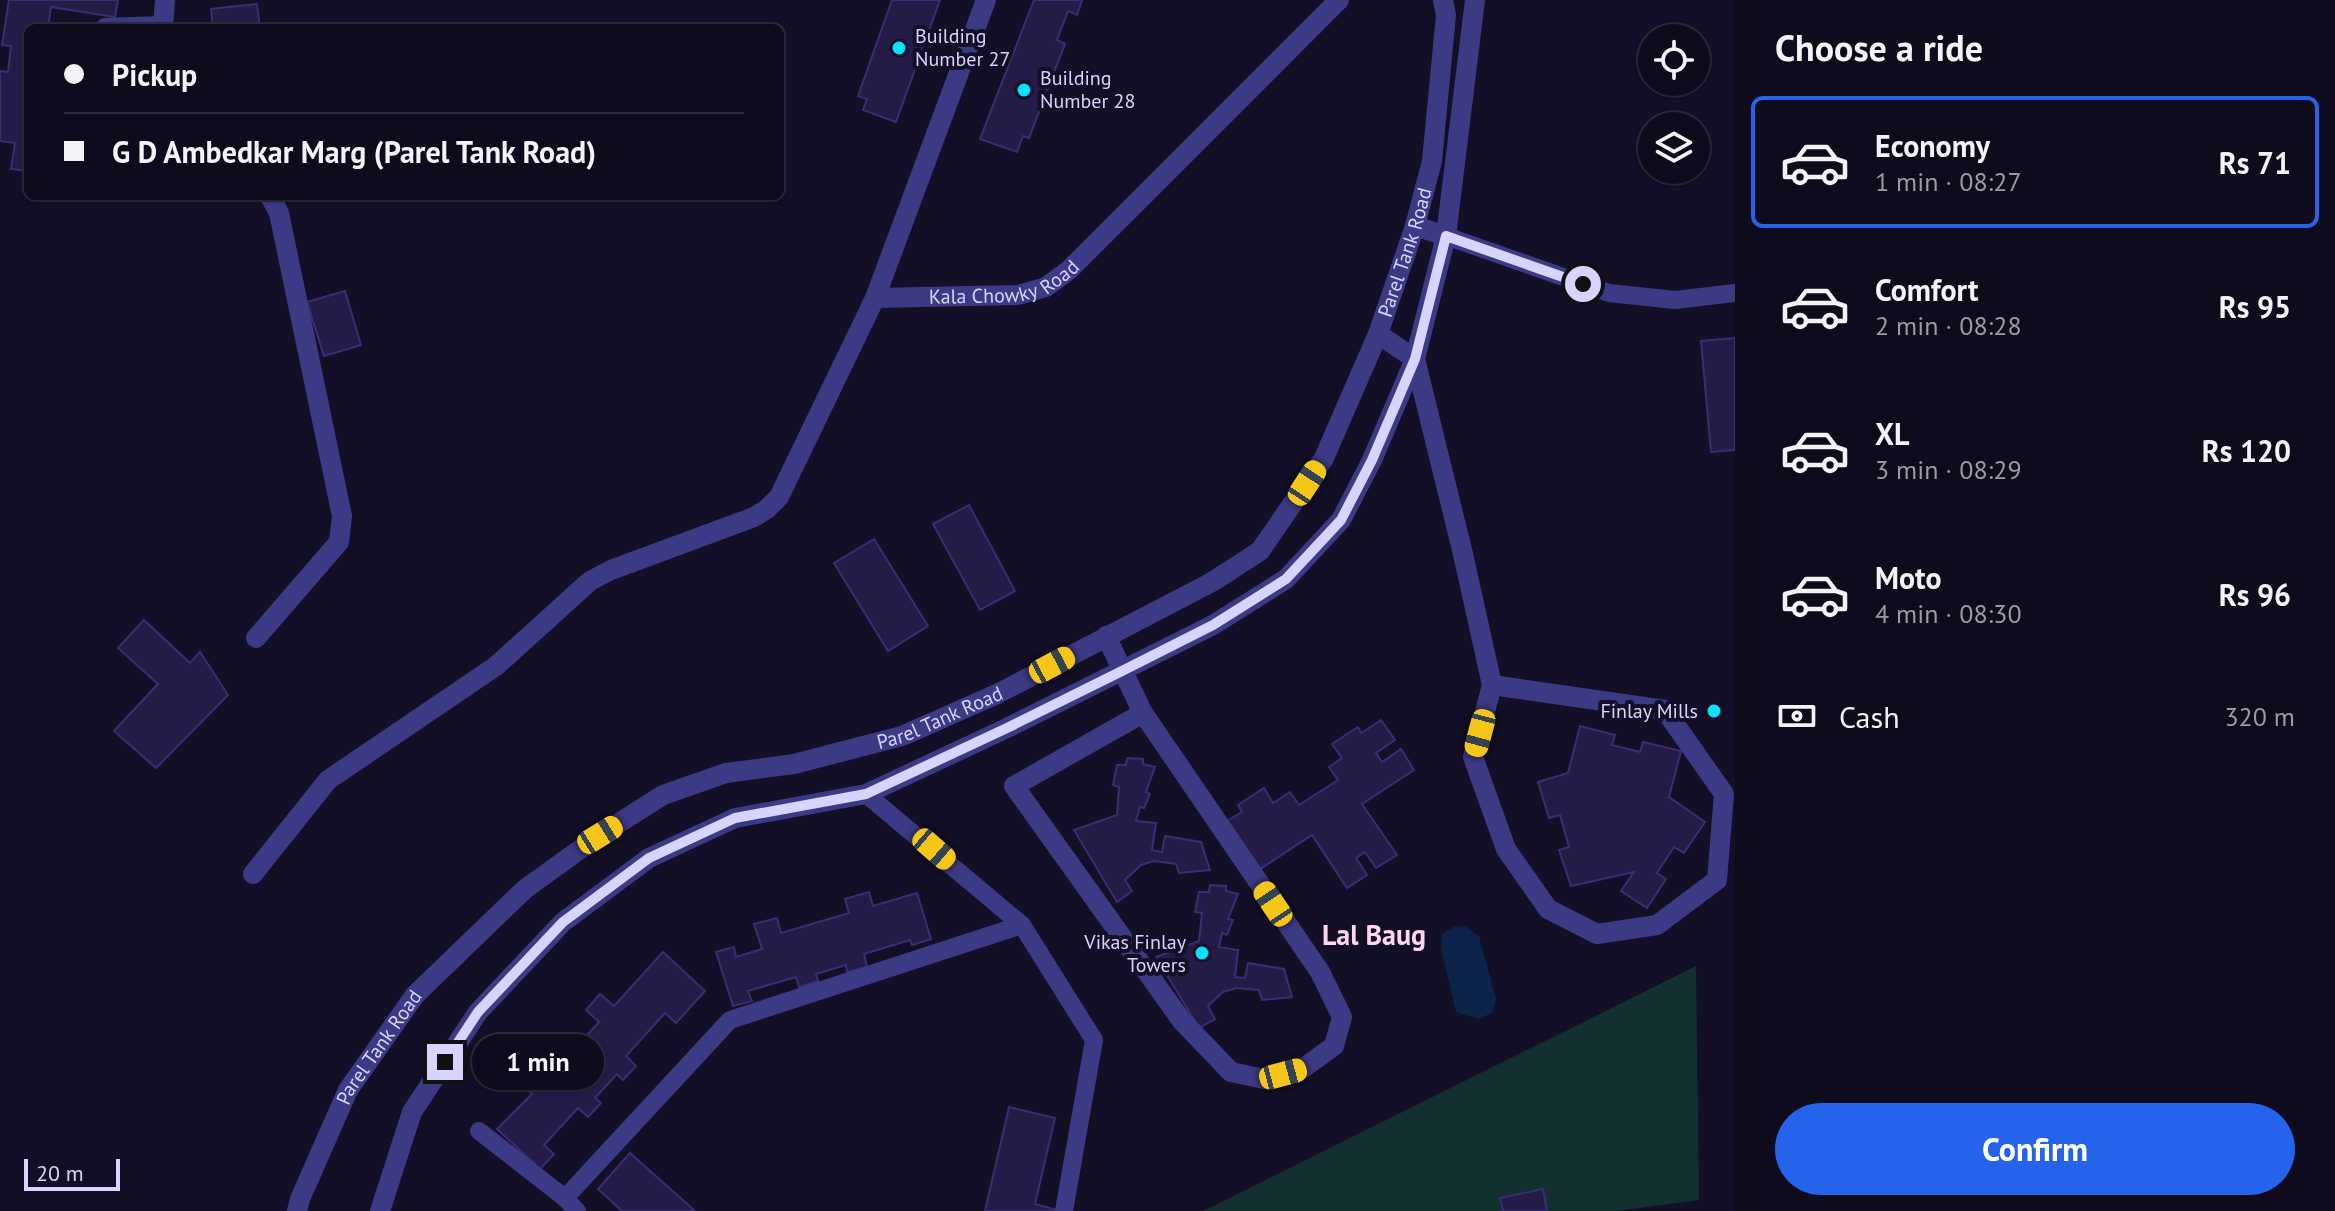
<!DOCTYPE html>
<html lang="en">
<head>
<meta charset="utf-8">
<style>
  body { margin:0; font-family:"PT Sans",sans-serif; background:#1c1929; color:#f1f3f6; height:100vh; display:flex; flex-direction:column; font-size:30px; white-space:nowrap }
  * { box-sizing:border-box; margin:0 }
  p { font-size:26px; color:#9b9ba3 }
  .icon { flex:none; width:44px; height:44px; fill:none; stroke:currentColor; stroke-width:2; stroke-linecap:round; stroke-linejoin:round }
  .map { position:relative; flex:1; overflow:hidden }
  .details { display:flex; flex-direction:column; background:#0e0b1c; width:600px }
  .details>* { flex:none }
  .guide { position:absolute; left:24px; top:24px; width:760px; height:176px; border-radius:12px; box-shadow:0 2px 6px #0004,0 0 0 2px #2e2b3b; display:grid; align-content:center; height:176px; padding:0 40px; background:#0e0b1c }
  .buttons { position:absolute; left:1638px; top:24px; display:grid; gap:16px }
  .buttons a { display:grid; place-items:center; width:72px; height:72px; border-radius:50%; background:#0e0b1c; box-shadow:0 2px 6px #0004,0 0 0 2px #2e2b3b; font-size:40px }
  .scale { position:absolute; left:24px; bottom:20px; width:96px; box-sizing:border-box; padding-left:8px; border:4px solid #d9d4ff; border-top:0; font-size:22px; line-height:28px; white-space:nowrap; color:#d9d4ff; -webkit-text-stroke:6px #130f26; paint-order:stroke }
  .end { position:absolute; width:36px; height:36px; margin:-18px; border:10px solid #d9d4ff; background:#111; box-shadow:0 0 0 4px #111 }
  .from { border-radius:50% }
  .bubble { position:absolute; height:56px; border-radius:28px; background:#0e0b1c; box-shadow:0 2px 6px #0004,0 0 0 2px #2e2b3b; font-size:26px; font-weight:700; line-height:56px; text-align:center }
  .car { position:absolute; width:24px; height:48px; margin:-24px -12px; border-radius:10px; box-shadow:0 0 6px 2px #0007; background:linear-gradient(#f5c518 24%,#345 0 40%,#f5c518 0 76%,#345 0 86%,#f5c518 0) }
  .guide b { display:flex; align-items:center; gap:28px; height:76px; font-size:30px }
  .guide b+b { border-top:2px solid #2e2b3b }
  .guide i { width:20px; height:20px; background:#f1f3f6 }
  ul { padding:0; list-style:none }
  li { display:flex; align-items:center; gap:24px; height:132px; margin:0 16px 12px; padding:0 24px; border:4px solid transparent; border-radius:12px }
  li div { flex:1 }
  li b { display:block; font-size:30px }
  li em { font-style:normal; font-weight:700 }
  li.selected { border-color:#2563eb }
  li>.icon { width:72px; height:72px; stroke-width:1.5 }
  h2 { padding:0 40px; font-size:36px; line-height:96px }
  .pay { display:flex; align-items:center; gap:20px; height:88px; padding:0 40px; font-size:30px }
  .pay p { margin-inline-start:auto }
  .action { display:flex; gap:16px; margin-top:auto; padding:16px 40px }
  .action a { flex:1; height:92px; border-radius:48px; background:#2563eb; color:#fff; font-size:32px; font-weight:700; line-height:92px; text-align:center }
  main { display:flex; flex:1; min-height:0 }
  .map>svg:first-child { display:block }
  .green { fill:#12302f }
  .water { fill:#0c2248 }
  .building { fill:#241b47; stroke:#3b2d73; stroke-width:2 }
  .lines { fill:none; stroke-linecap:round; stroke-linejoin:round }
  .service { stroke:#3d3a85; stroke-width:18 }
  .minor { stroke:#3d3a85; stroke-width:20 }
  .tertiary { stroke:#3d3a85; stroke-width:20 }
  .route { stroke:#d9d4ff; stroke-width:10 }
  .poi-dot { fill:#00e5ff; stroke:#130f26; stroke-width:3 }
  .labels { text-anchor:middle; stroke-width:8; stroke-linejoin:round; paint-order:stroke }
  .poi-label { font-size:20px; fill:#d9d4ff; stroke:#130f26; text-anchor:start }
  .street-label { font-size:20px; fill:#d9d4ff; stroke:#130f26 }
  .district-label { font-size:28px; font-weight:bold; fill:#ffd6f0; stroke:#130f26 }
</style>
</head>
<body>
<main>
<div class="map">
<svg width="1735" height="1211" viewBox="0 0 1735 1211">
  <rect width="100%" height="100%" fill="#130f26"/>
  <!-- green -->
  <path class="green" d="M1696 966 1699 1200 1616 1211H1203Z"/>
  <!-- water -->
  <path class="water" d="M1455 926 1467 927 1479 936 1496 999 1492 1013 1478 1019 1456 1012 1441 948 1442 934Z"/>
  <!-- building -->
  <g class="building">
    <path d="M9 0H118L115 17 51 7 48 28H28V171L11 169 15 143 0 141V71L8 72 11 46 2 45Z"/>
    <path d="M892 0H940L896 122 863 110 867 99 858 96Z"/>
    <path d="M1034 0H1082L1077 15 1068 11 1057 40 1065 44 1029 138 1023 136 1017 152 980 139Z"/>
    <path d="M257 4 260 28H213L211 9Z"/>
    <path d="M345 291 361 345 324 356 307 302Z"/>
    <path d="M1735 338V450L1711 452 1701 341Z"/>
    <path d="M969 505 1015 591 980 610 933 524Z"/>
    <path d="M874 539 928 626 888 651 834 563Z"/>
    <path d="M144 620 190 663 200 652 228 695 156 768 114 731 158 684 118 648Z"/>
    <path d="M1381 720 1395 740 1376 753 1382 762 1401 749 1414 770 1362 804 1397 855 1376 868 1365 852 1356 858 1367 875 1347 888 1312 835 1257 871 1225 822 1242 812 1238 805 1264 788 1273 803 1290 792 1299 805 1338 780 1329 767 1342 758 1332 744 1358 727 1361 733Z"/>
    <path d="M1580 726 1615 735 1612 745 1640 752 1643 742 1681 751 1669 797 1705 822 1684 853 1674 847 1657 873 1666 879 1647 908 1621 891 1634 872 1571 886 1559 850 1569 847 1560 815 1549 818 1538 782 1568 773Z"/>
    <path d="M1127 758 1143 759V764L1155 767 1146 792 1150 794 1144 808 1140 807 1136 821 1156 823 1152 850 1162 852 1165 836 1201 842 1210 870 1179 873 1176 864 1154 861 1141 865 1125 880 1132 891 1117 902 1074 830 1117 815 1119 787 1113 785 1117 765H1126Z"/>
    <path d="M1210 885 1226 886V891L1238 894 1228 919 1233 920 1227 935 1222 933 1219 947 1238 950 1235 977 1245 978 1248 963 1284 969 1292 997 1262 1000 1259 990 1236 988 1223 992 1208 1006 1215 1019 1199 1028 1156 957 1199 941 1202 913 1195 912 1199 892H1209Z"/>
    <path d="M869 892 873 906 917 893 931 939 912 945 910 940 864 954 867 967 847 972 846 965 816 974 818 981 799 987 796 977 748 991 752 1001 733 1006 716 952 734 947 736 957 762 949 754 924 777 918 781 933 849 913 845 899Z"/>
    <path d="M663 952 705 991 676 1023 665 1013 626 1056 636 1066 623 1080 617 1074 595 1098 601 1103 588 1117 578 1108 544 1145 554 1154 540 1169 497 1129 532 1094 519 1083 533 1068 546 1080 599 1022 586 1010 600 994 614 1006Z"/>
    <path d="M1009 1107 1055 1118 1035 1204 1061 1211H985Z"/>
    <path d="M630 1153 695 1211H622L598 1189Z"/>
    <path d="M1543 1189 1547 1211H1503L1500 1198Z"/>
  </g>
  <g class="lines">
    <!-- service -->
    <g class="service">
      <path d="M1446 236 1609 293 1675 300 1735 293"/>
      <path d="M866 794 1022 925 1094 1040 1064 1211"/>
      <path d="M479 1131 565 1198"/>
      <path d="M577 1211 565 1198 730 1020 1022 925"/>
    </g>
    <!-- minor -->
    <g class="minor">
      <path d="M105 28 163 26"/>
      <path d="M163 28 165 0"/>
      <path d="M1415 226 1446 236"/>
      <path id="s1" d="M875 298 1018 295 1046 287 1069 270 1339 0"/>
      <path d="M1378 334 1415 359 1463 554 1492 685 1665 710 1724 794 1717 880 1657 925 1597 934 1548 909 1506 849 1473 757 1492 685"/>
      <path d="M1106 636 1143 713 1320 972 1342 1017 1334 1046 1302 1069 1264 1079 1231 1072 1182 1021 1014 786 1143 713"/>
      <path d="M256 638 339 542 342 516 279 213 270 196"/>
      <path d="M253 874 328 780 496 666 590 581 611 570 754 517 767 509 779 497 875 298 986 0"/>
    </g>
    <!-- tertiary -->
    <g class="tertiary">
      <path id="s2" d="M297 1211 300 1199 348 1090 415 995 525 889 600 835 663 795 726 773 794 764 902 736 997 694 1212 582 1260 551 1324 458 1378 334 1415 226 1432 161 1446 15 1443 0"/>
      <path d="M380 1211 412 1112 478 1012 563 922 649 858 735 818 866 794 1007 728 1213 625 1286 579 1341 520 1372 460 1415 359 1446 236 1475 0"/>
    </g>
  </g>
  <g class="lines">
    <!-- route -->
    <path class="route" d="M445 1062 478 1012 563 922 649 858 735 818 866 794 1007 728 1122 671 1213 625 1286 579 1341 520 1372 460 1415 359 1446 236 1583 284"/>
  </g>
  <!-- markers -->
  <g class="poi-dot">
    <circle cx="899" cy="48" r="8"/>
    <circle cx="1024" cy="90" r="8"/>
    <circle cx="1714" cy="711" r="8"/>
    <circle cx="1202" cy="953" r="8"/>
  </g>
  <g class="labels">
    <!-- poi labels -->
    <g class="poi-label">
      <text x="915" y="43">Building<tspan x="915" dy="23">Number 27</tspan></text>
      <text x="1040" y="85">Building<tspan x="1040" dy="23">Number 28</tspan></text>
      <text x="1698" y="718" text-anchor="end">Finlay Mills</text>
      <text x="1186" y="949" text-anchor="end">Vikas Finlay<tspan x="1186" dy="23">Towers</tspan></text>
    </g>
    <!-- street labels -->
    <g class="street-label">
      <text dy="7" stroke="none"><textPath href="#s2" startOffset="1552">Parel Tank Road</textPath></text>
      <text dy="7" stroke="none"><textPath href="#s1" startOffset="132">Kala Chowky Road</textPath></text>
      <text dy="7" stroke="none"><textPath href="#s2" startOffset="856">Parel Tank Road</textPath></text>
      <text dy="7" stroke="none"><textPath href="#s2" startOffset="184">Parel Tank Road</textPath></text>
    </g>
    <!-- district labels -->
    <g class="district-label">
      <text x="1374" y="945">Lal Baug</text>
    </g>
  </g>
</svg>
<div class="buttons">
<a><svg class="icon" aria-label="locate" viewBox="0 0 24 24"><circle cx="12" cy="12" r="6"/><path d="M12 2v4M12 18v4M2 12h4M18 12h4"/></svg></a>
<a><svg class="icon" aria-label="layers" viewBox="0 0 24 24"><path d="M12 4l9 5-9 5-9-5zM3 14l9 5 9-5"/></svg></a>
</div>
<div class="scale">20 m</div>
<i class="end from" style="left:1583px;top:284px"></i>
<i class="end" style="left:445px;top:1062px"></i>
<div class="bubble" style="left:472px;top:1034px;width:132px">1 min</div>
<i class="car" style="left:1307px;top:483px;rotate:33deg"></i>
<i class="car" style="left:1052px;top:665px;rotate:62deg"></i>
<i class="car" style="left:1480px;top:733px;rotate:195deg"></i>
<i class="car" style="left:600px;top:835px;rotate:58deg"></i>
<i class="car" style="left:934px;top:849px;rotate:131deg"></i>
<i class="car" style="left:1273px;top:904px;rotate:326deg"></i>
<i class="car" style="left:1283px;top:1074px;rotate:75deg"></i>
<div class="guide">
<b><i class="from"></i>Pickup</b>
<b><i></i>G D Ambedkar Marg (Parel Tank Road)</b>
</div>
</div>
<section class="details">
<h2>Choose a ride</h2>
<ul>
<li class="selected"><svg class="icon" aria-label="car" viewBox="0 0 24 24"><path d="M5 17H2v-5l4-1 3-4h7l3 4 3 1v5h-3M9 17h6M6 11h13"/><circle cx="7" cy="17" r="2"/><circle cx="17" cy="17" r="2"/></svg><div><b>Economy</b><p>1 min · 08:27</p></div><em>Rs 71</em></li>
<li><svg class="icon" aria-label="car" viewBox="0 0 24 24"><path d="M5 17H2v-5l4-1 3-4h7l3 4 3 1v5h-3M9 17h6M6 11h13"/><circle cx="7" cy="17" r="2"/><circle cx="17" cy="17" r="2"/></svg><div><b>Comfort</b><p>2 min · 08:28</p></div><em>Rs 95</em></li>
<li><svg class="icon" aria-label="car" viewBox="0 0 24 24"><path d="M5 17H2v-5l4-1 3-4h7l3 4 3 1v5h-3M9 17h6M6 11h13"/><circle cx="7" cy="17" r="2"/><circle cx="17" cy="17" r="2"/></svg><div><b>XL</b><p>3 min · 08:29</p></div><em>Rs 120</em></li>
<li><svg class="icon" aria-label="car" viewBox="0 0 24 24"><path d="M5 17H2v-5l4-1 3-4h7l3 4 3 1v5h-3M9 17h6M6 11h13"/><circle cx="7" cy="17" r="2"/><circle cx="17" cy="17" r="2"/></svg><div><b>Moto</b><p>4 min · 08:30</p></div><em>Rs 96</em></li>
</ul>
<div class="pay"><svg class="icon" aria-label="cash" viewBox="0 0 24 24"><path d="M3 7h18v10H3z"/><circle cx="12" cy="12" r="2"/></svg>Cash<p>320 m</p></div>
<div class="action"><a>Confirm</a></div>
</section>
</main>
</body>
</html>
